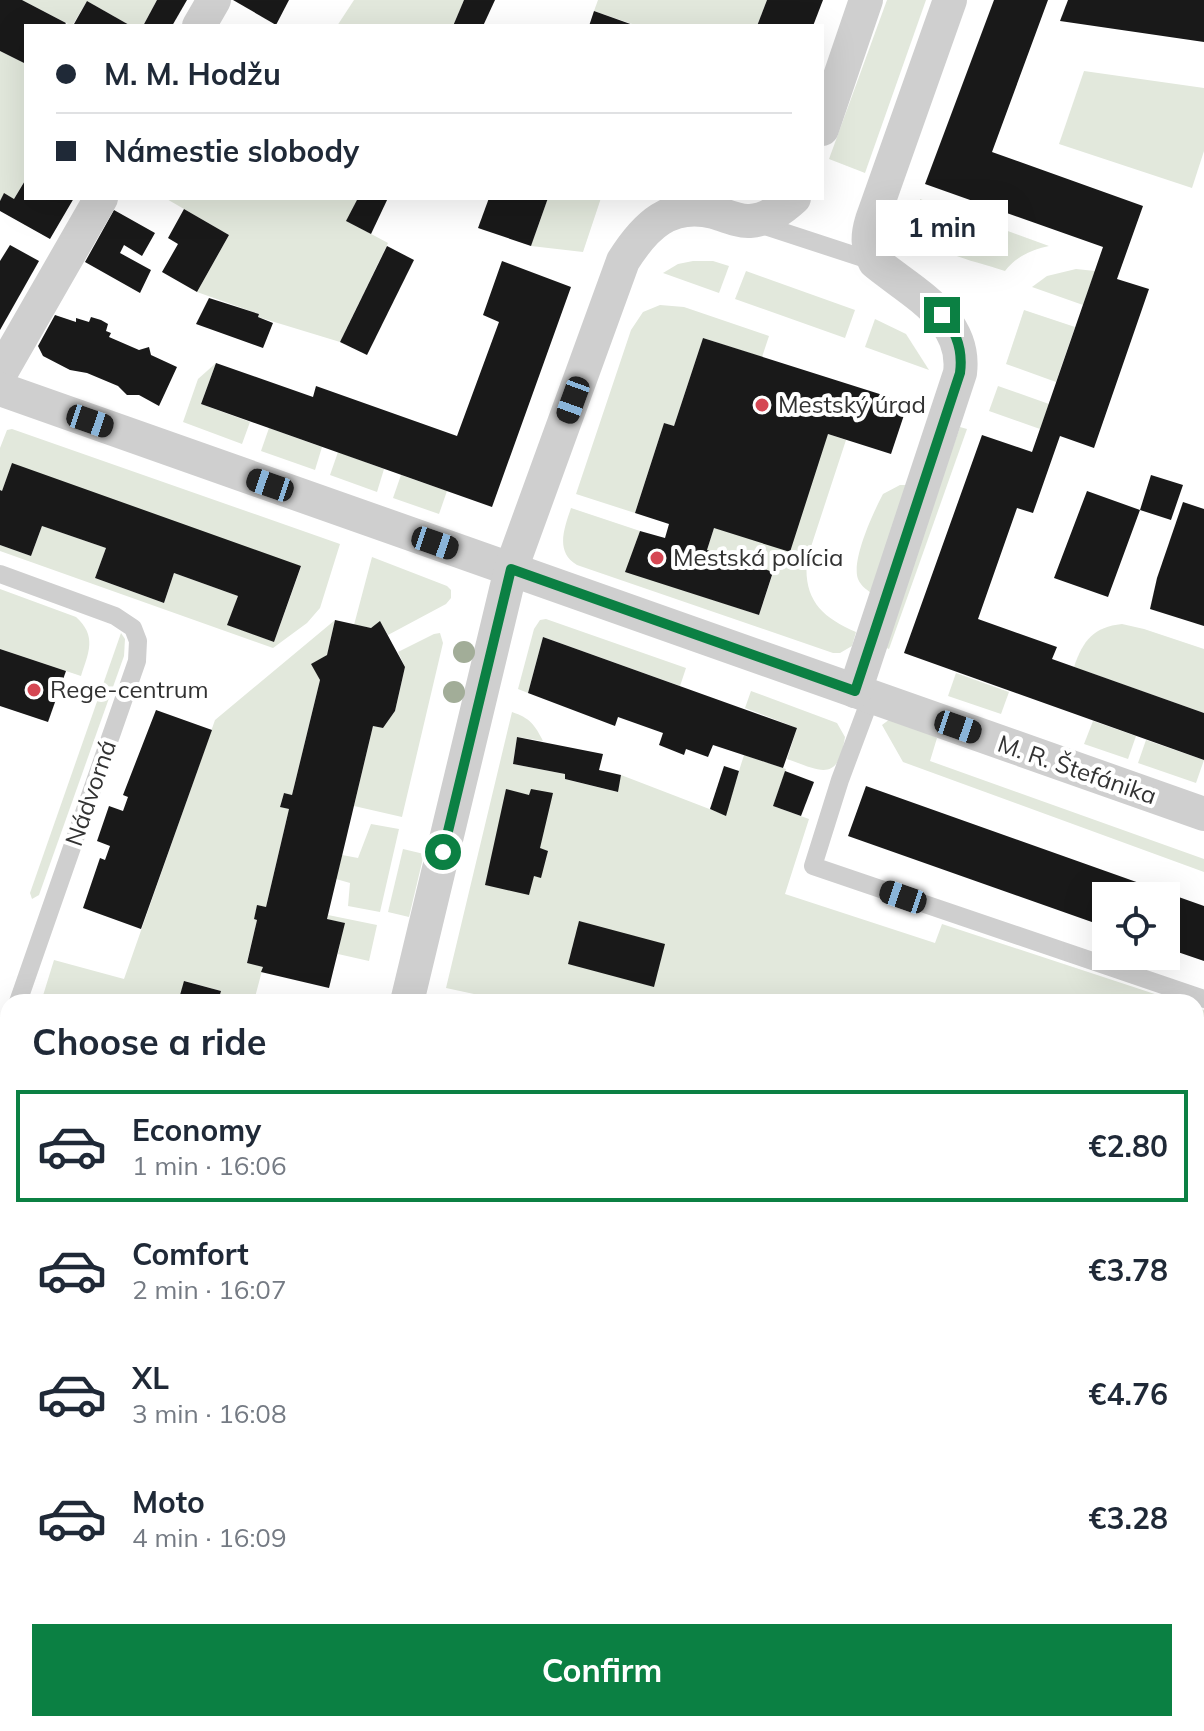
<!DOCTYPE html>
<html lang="en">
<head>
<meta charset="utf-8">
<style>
  body { margin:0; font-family:Mulish,sans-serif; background:#f6f6f7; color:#1f2937; height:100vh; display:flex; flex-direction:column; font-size:30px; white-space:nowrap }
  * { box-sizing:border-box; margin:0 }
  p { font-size:26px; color:#747a83 }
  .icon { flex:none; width:44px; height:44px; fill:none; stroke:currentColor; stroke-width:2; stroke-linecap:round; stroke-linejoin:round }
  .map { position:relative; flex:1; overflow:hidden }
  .side { position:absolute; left:0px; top:994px; width:1204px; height:738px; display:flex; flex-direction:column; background:#fff; border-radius:24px 24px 0 0; box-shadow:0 8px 32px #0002 }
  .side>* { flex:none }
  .guide { position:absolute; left:24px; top:24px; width:800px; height:176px; border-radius:0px; box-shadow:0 8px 32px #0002; display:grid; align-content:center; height:176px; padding:0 32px; background:#fff }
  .controls { position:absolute; left:1092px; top:882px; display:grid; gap:16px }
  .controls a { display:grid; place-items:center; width:88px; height:88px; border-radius:0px; background:#fff; box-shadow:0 8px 32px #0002; font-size:40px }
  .end { position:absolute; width:36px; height:36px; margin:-18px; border:10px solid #0b8043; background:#fff; box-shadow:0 0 0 4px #fff }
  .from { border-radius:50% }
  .bubble { position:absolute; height:56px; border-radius:0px; background:#fff; box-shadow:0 8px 32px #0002; font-size:26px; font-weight:700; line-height:56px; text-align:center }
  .car { position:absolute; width:24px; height:48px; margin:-24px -12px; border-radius:10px; box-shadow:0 0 6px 2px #0007; background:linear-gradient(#222 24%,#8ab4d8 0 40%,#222 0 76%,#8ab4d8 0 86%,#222 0) }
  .guide b { display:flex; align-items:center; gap:28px; height:76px; font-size:30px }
  .guide b+b { border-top:2px solid #e0e1e3 }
  .guide i { width:20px; height:20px; background:#1f2937 }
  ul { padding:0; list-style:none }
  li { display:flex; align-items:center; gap:24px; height:112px; margin:0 16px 12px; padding:0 16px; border:4px solid transparent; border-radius:0px }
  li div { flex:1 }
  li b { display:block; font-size:30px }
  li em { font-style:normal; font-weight:700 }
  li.on { border-color:#0b8043 }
  li>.icon { width:72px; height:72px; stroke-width:1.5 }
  h2 { padding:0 32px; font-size:36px; line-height:96px }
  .primary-button { display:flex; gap:16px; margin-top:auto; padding:16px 32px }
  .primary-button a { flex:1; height:92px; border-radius:0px; background:#0b8043; color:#fff; font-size:32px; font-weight:700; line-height:92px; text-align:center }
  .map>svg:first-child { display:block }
  .green { fill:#e2e8dc }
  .building { fill:#191919 }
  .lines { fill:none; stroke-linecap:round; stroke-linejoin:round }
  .lane { stroke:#cfcfcf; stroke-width:18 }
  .street { stroke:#cfcfcf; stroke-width:34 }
  .tree { fill:#a2ad98 }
  .route { stroke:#0b8043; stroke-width:10 }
  .poi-dot { fill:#d54753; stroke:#fff; stroke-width:3 }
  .labels { text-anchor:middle; stroke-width:8; stroke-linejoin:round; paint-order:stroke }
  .poi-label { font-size:24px; fill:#323232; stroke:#fff; text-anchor:start }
  .street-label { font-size:24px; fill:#323232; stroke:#fff }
</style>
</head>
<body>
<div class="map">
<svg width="1204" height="1731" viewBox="0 0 1204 1731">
  <rect width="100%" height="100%" fill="#fff"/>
  <!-- green -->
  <g class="green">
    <path d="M22 0H157L143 26H131L87 1 72 26Z"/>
    <path d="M354 0H464L453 26H337Z"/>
    <path d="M598 0H767L757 26H638L594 11Z"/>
    <path d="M887 0H926L865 173 829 159Z"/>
    <path d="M0 51 26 64V179L14 199 4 194 0 201Z"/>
    <path d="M1084 71 1204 88V151L1192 188 1059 144Z"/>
    <path d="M165 198H358L347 221 388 243 340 342 258 317 259 314 197 292 229 235Z"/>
    <path d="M548 198H601L583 252 531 246Z"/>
    <path d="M920 199 1049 246C1031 250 1017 256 1005 271 961 256 920 256 920 199Z"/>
    <path d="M693 261H713L729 266 719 293 663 273 678 264Z"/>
    <path d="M1076 269 1095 271 1083 305 1032 287 1047 276Z"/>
    <path d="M746 271 855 310 845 338 735 299Z"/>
    <path d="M660 305 684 307 769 336 762 357 703 338 674 426 664 423 635 513 576 494 631 330 643 312Z"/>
    <path d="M1024 310 1075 327 1056 382 1006 364Z"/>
    <path d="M875 319 906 334 929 370 865 347Z"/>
    <path d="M216 363 201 404 250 422 242 444 183 422 198 379Z"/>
    <path d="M998 386 1049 404 1040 429 989 411Z"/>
    <path d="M960 427 967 429 889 649 882 646Z"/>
    <path d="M269 428 322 447 315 470 261 451Z"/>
    <path d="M12 429 340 544 320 608 307 623 273 648 0 551V545L31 556 42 526 106 548 95 578 164 603 174 573 238 596 228 625 274 642 301 567 12 464 2 491 0 490V448L7 430Z"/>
    <path d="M828 434 846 440 807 559C803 599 821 617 856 632L852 646 840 653H833L577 565C555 552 564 529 571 508L640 531 626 571 759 615 773 573 707 550 714 528Z"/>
    <path d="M338 452 384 469 377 492 330 475Z"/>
    <path d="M401 475 447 491 439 514 393 498Z"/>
    <path d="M900 485H909L871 593C866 589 861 586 858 579 851 560 874 511 883 494Z"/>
    <path d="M372 557 447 586 451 590V598L446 604 388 635 380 622 371 628 354 625Z"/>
    <path d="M0 589 76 617C97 636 89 652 81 676L0 649Z"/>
    <path d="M546 619 686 668 680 686 543 637 528 693 518 689 534 629 540 620Z"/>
    <path d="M335 620 327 655 312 664 320 680 292 795 284 793 280 806 289 809 266 907 257 906 254 919 257 920 247 962 263 967 254 1001 256 1002H218L221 991 185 981 178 1002H41L54 960 124 979 215 720Z"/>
    <path d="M1122 624 1144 629 1204 649V713L1074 667C1083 640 1094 627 1122 624Z"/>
    <path d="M121 633 125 639 124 656 39 895 32 899 30 893Z"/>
    <path d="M440 633 443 643 402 817 354 806 373 726 383 728 395 711 405 667 398 652 434 634Z"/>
    <path d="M956 673 1009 692 1001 714 948 696Z"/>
    <path d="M751 691 837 723 845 737C838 783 821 771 787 759L797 728 745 708Z"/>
    <path d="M512 712C530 718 535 725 543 741L517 737 513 764 565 774V779L617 792 621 775 725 815 744 755 786 769 773 806 809 819 785 894 935 943 942 924 1179 1002H511L446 988Z"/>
    <path d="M890 719H906L937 738 930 761 1204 859V872L903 762 882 725Z"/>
    <path d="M1093 721 1136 736 1128 759 1084 744Z"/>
    <path d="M1146 740 1204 760 1196 783 1138 763Z"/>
    <path d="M371 824 399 829 380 912 348 906 350 883 336 879 342 855 358 858Z"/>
    <path d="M403 849 424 854 409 917 388 912Z"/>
    <path d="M328 915 377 925 369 961 338 954 344 923 327 919Z"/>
    <path d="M1196 1008 1204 1010V1405L1196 1404Z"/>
    <path d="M0 1261 8 1262V1724H224L222 1731H0Z"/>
    <path d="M1204 1548V1731H857L814 1724H1196V1550L1203 1551Z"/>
  </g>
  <!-- building -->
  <g class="building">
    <path d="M0 0H22L66 23 64 26H26V64L0 51Z"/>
    <path d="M157 0H187L172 26H143Z"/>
    <path d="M233 0H289L276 25Z"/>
    <path d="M464 0H495L483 26H453Z"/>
    <path d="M767 0H823L813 26H757Z"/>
    <path d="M994 0H1048L992 152 1143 206 1117 279 1149 289 1094 448 1060 436 1033 513 1017 508 978 619 1057 647 1052 659 1204 713V760L904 653 982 435 1032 452 1103 247 925 184Z"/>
    <path d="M1068 0H1204V42L1060 21Z"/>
    <path d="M87 1 131 26 74 24Z"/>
    <path d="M594 11 636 26H589Z"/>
    <path d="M26 179V198H74L50 239 0 211V201L4 193 14 199Z"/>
    <path d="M358 198H388L371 234 346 221Z"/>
    <path d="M489 198H548L531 246 478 228Z"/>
    <path d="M184 209 229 235 197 292 162 272 178 244 168 238Z"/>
    <path d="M114 210 155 233 142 256 124 245 120 253 151 270 140 293 85 262Z"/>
    <path d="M10 245 39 261 0 330V261Z"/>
    <path d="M387 246 414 260 367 355 340 342Z"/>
    <path d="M502 261 571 287 492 507 201 404 216 363 313 397 316 386 457 436 499 322 483 315Z"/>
    <path d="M209 298 259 314 258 317 273 323 263 348 196 324Z"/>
    <path d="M55 315 76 322V318L89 322 91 317 101 320 108 324 106 331 111 333 109 337 139 350 149 347 151 355 177 367 159 406 139 395H127L118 386 87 373 70 370 43 356 38 346Z"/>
    <path d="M703 338 908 403 891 454 828 434 790 552 714 528 707 550 773 572 759 615 625 572 640 531 665 538 669 524 635 513 664 423 674 426Z"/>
    <path d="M12 463 301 566 274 642 227 625 238 596 174 573 164 603 95 578 106 548 42 526 31 556 0 545V490L2 491Z"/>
    <path d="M1151 475 1183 485 1171 520 1140 510 1108 597 1054 578 1087 491 1140 510Z"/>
    <path d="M1183 502 1204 509V626L1150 609 1157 578Z"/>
    <path d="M335 620 371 628 380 621 405 667 395 711 383 728 373 726 327 919 345 923 329 988 261 972 263 967 247 963 257 920 254 919 257 905 266 907 289 809 280 807 284 793 292 795 320 680 311 664 327 655Z"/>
    <path d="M543 637 797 728 783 768 713 745 708 757 686 749 684 755 659 745 663 733 618 717 615 726 528 693Z"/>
    <path d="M0 649 66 671 48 722 0 706Z"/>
    <path d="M156 710 212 730 141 929 83 908 100 858 105 860 110 846 97 841 109 806 123 811 128 797 123 795Z"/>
    <path d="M517 737 603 754 599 770 621 775 618 792 565 779V774L513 764Z"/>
    <path d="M724 766 739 771 726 816 710 809Z"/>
    <path d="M785 771 814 782 801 816 773 806Z"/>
    <path d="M866 786 1204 906V961L1166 948V896H1106V927L848 836Z"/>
    <path d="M506 789 529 795 531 789 553 793 540 848 548 851 541 878 534 876 529 895 485 885Z"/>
    <path d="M579 921 665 944 654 987 568 964Z"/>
    <path d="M184 981 221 991 218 1002H178Z"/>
    <path d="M1 1281 8 1283V1350L0 1349Z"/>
    <path d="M1198 1342 1204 1343V1405L1196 1404Z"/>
    <path d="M1196 1478 1204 1479 1203 1551 1196 1550Z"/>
    <path d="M1199 1710 1204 1711V1731H1142L1143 1724H1196Z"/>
    <path d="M147 1724H198L197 1731H146Z"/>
    <path d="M291 1724H339L347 1725 346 1731H290Z"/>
    <path d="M971 1724H1018L1017 1731H970Z"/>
    <path d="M1045 1724H1118L1117 1731H1044Z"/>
  </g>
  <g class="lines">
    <!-- lane -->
    <g class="lane">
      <path d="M756 223 875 262"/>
      <path d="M0 574 115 616 133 628 138 641 137 661 18 1002"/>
      <path d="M871 697 840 780 813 866 1204 999"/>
      <path d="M0 1055 8 1032"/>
    </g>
    <!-- street -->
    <g class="street">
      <path d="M199 26 214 0"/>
      <path d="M822 129 866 0"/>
      <path d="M0 374 101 198"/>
      <path d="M0 389 1204 814"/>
      <path d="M855 691 960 373C967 318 911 292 875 262 867 247 867 236 872 220L950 0"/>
      <path d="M407 1002 511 569 623 261C645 226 670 201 714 212 724 215 740 222 750 221 767 220 782 209 794 198"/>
      <path d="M0 1215 8 1216"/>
      <path d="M1196 1439 1204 1440"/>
      <path d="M602 1724 644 1731"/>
      <path d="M254 1731 255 1724"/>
    </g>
  </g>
  <!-- trees -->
  <g class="tree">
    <circle cx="464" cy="652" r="11"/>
    <circle cx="454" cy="692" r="11"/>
  </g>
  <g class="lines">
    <!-- route -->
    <path class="route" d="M443 852 511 569 855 691 960 373C963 351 957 332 942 315"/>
  </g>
  <!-- markers -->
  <g class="poi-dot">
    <circle cx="762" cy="405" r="8"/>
    <circle cx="657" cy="558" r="8"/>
    <circle cx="34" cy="690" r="8"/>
  </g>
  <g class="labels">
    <!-- poi labels -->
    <g class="poi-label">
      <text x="778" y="413">Mestský úrad</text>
      <text x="673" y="566">Mestská polícia</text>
      <text x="50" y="698">Rege-centrum</text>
    </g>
    <!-- street labels -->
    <g class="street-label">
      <text transform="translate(1077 770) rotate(19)" y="8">M. R. Štefánika</text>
      <text transform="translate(91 793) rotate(-71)" y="8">Nádvorná</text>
    </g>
  </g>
</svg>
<div class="controls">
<a><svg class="icon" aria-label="locate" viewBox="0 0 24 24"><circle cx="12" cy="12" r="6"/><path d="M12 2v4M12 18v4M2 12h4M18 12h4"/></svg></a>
</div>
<i class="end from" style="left:443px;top:852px"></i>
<i class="end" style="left:942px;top:315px"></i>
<div class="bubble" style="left:876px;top:200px;width:132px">1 min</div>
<i class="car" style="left:573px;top:400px;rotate:200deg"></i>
<i class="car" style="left:90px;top:421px;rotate:109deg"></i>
<i class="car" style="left:270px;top:485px;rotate:289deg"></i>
<i class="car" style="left:435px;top:543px;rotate:109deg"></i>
<i class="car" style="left:958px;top:727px;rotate:109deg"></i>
<i class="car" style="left:903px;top:897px;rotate:289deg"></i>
<div class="guide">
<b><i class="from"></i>M. M. Hodžu</b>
<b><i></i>Námestie slobody</b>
</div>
<section class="side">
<h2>Choose a ride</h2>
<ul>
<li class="on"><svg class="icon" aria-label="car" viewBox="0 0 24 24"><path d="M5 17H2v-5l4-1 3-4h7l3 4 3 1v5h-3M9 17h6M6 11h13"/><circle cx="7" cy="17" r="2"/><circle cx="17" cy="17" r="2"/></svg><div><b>Economy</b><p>1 min · 16:06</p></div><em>€2.80</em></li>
<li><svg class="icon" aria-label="car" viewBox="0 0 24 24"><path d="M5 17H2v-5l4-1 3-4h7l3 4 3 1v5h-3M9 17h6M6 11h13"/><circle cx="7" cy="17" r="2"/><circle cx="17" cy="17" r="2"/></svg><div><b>Comfort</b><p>2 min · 16:07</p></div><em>€3.78</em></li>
<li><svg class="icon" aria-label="car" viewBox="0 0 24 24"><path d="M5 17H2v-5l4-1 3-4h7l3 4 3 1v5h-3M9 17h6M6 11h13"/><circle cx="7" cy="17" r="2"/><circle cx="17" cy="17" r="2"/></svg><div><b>XL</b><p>3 min · 16:08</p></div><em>€4.76</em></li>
<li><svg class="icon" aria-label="car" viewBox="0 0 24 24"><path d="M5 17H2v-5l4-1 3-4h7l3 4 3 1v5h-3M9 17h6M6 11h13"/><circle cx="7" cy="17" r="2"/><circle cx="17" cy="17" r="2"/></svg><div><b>Moto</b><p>4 min · 16:09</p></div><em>€3.28</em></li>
</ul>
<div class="primary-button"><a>Confirm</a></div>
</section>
</div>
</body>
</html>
